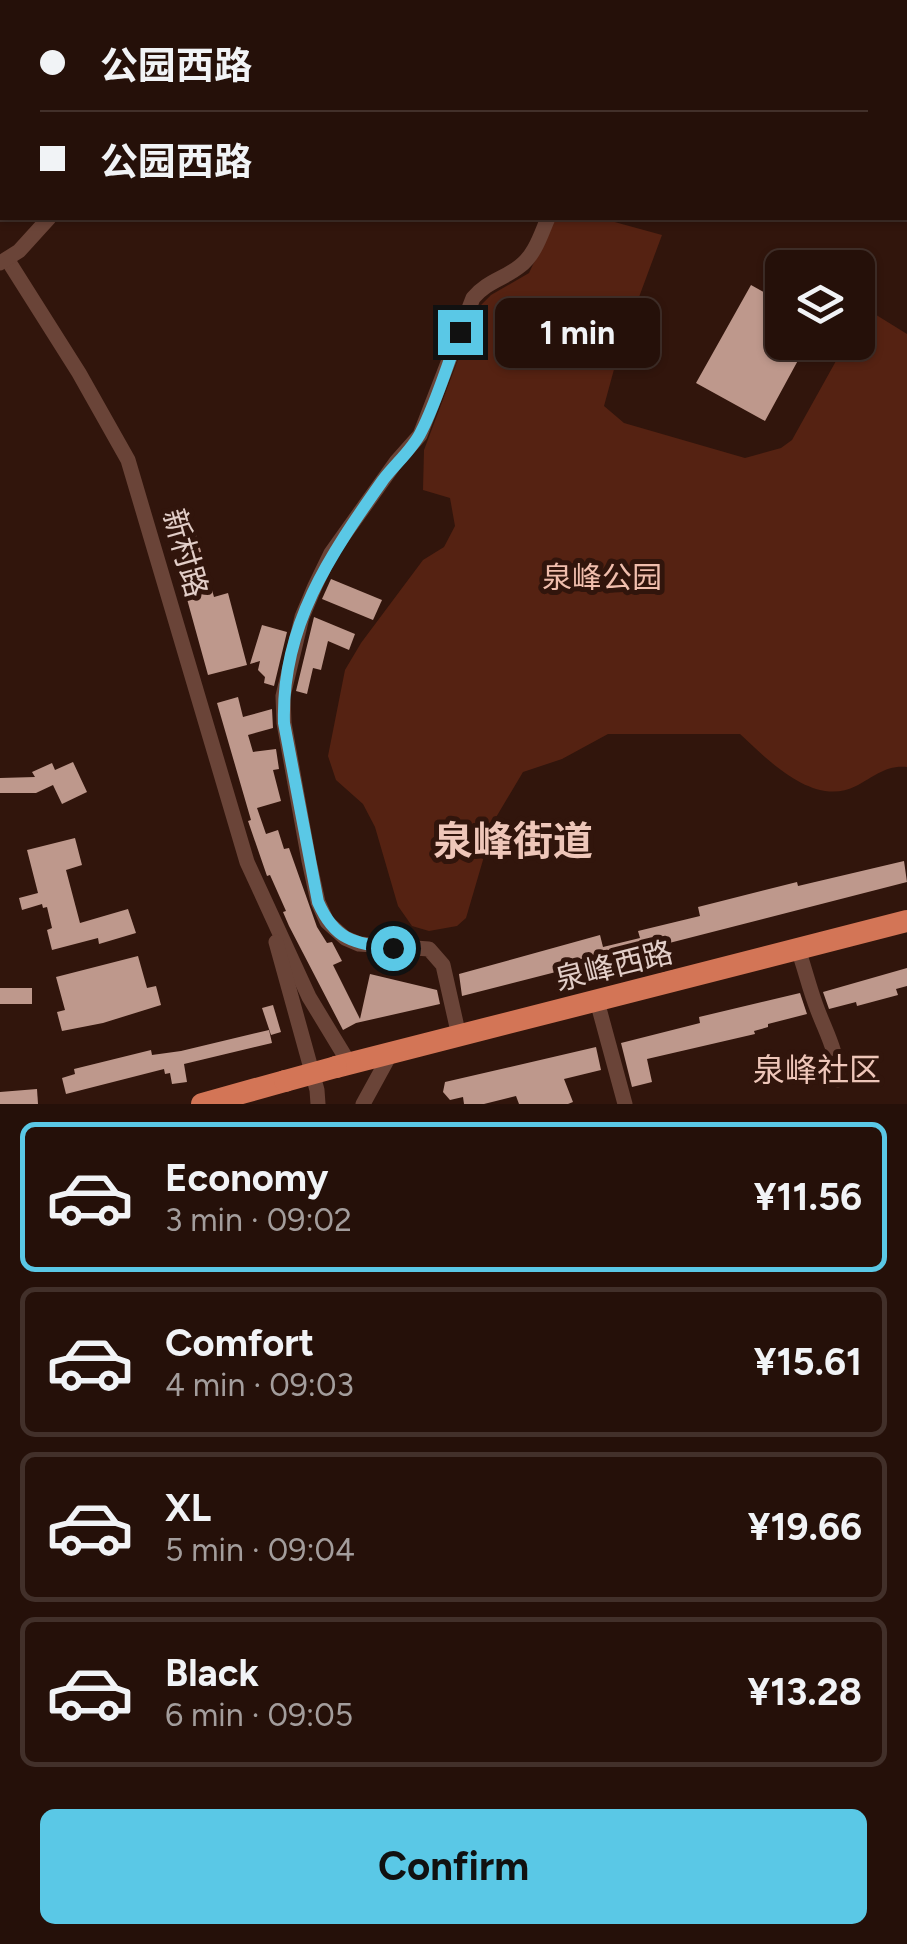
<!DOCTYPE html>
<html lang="en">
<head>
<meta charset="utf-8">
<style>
  body { margin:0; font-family:Figtree,"Noto Sans SC",sans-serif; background:#311e17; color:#f1f3f6; height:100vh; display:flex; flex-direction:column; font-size:38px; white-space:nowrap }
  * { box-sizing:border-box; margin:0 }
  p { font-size:32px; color:#a39d9c }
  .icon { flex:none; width:55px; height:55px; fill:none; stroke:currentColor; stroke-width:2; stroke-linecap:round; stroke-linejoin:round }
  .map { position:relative; height:1104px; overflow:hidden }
  .panel { display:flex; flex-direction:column; background:#251009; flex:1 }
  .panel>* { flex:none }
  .guide { position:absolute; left:0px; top:0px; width:908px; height:220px; box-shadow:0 2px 8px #0004,0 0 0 2px #42302a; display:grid; align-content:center; height:220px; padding:0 40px; background:#251009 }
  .tools { position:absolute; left:765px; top:250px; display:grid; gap:20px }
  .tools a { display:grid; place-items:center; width:110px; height:110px; border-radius:15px; background:#251009; box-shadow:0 2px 8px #0004,0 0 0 2px #42302a; font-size:50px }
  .end { position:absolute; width:45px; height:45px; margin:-22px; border:12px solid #5ac8e6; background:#111; box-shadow:0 0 0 5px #111 }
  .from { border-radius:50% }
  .bubble { position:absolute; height:70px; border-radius:15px; background:#251009; box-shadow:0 2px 8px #0004,0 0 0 2px #42302a; font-size:32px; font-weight:700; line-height:70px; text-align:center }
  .guide b { display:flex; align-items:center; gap:35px; height:95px; font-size:38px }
  .guide b+b { border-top:2px solid #42302a }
  .guide i { width:25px; height:25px; background:#f1f3f6 }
  ul { padding:18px 0 0; list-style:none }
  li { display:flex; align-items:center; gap:30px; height:150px; margin:0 20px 15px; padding:0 20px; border:5px solid #42302a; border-radius:15px }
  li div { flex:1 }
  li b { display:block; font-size:38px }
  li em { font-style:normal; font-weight:700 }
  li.selected { border-color:#5ac8e6 }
  li>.icon { width:90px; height:90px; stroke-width:1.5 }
  .action { display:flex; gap:20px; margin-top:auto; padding:20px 40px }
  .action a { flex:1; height:115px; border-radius:15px; background:#5ac8e6; color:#111; font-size:40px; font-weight:700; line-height:115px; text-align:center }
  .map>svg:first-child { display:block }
  .green { fill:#552212 }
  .building { fill:#be988c }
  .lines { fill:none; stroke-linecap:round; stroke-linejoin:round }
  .minor { stroke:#6a4438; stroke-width:15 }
  .highway { stroke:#d37556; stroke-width:22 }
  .highway-bridge { stroke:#d37556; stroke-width:22 }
  .route { stroke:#5ac8e6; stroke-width:12 }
  .labels { text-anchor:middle; stroke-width:10; stroke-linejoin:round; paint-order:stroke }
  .street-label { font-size:30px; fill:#e2cec8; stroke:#31150c }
  .park-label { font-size:30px; fill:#f0bead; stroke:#31150c }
  .neighbourhood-label { font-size:32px; fill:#eec6b9; stroke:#31150c }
  .district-label { font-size:40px; font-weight:bold; fill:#eec6b9; stroke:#31150c }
</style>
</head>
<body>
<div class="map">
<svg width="907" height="1104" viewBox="0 0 907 1104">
  <rect width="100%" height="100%" fill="#31150c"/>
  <!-- green -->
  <path class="green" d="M555 218H600L662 235 619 351 604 406 624 423 745 458 781 448 792 440 846 343 858 342V322L865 308 907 334V767C885 765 874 777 856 786 814 808 768 760 740 734H608L562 759 523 772 495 819 466 918 457 926 429 931 412 926 398 906 375 827 363 804 336 780 328 756 345 670 361 643 423 560 444 547 455 526 450 498 423 490 424 450 477 309 491 295 529 273Z"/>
  <!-- building -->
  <g class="building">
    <path d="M751 285 782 302V342H808L765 421 696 383Z"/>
    <path d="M194 527 214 597 228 593 247 665 208 675 169 534Z"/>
    <path d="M331 579 382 600 373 620 322 599Z"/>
    <path d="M314 617 355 634 349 650 328 641 321 670 313 668 307 694 296 691Z"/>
    <path d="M262 625 287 632 274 686 264 683 265 677 258 670 260 661 250 664Z"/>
    <path d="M238 697 243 717 272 709 273 728 248 735 253 752 276 749 279 769 273 770 281 801 257 808 266 834 278 830 284 849 289 848 317 927 327 943 332 942 342 961 333 965 360 1019 370 974 437 990 440 1004 356 1023 343 1030 289 926 283 912 286 911 270 875 267 876 248 821 251 820 217 703Z"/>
    <path d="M73 762 87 792 62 804 53 785 36 793H0V778L35 777 32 772 52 763 55 770Z"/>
    <path d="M75 838 82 865 66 870 80 923 128 909 136 933 99 944 98 938 52 950 47 930 52 928 47 907 43 908 42 904 22 910 19 898 38 893 27 850Z"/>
    <path d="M904 861 907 882 462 996 459 974 600 935 603 947 640 938 638 931 700 916 698 907 797 882 798 886Z"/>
    <path d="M138 956 147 988 156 986 161 1005 103 1023 62 1031 57 1012 65 1010 56 977Z"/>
    <path d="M907 968V986L896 989 898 995 857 1006 856 1002 829 1009 823 992Z"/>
    <rect x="0" y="988" width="32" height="16"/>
    <path d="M800 993 807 1014 768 1024V1027L754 1031 755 1034 647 1059 652 1082 632 1087 621 1043 700 1023 699 1017Z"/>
    <path d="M273 1005 281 1032 271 1035 262 1008Z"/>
    <path d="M269 1030 272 1043 184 1064 187 1082 172 1084 170 1073 165 1074 164 1069 66 1094 62 1078 75 1074 74 1069 151 1050 152 1055 181 1051Z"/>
    <path d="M596 1047 601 1070 564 1079 573 1102 568 1104H519L516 1096 484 1104H464L463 1097 450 1100 443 1092 445 1082Z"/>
    <path d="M37 1089 38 1104H0V1092Z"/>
  </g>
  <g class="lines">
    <!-- minor -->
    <g class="minor">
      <path d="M93 0V2"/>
      <path d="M190 2V0"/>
      <path d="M730 2 731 0"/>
      <path d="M905 140 907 143"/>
      <path d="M0 183 2 185"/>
      <path d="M7 259 79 373 128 460 247 862 309 997 349 1063"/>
      <path d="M0 263 19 251 49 218"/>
      <path d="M276 942 317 1090 318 1104"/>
      <path d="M798 949C805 969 810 991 818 1011 828 1037 837 1051 838 1080"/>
      <path d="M597 1001 625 1104"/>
      <path d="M459 1036 443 965 429 949 359 944 345 938 327 922 318 902 309 861 284 723 283 696 302 617 315 586 331 553 396 462 420 435 473 298C487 281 504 279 520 266 535 255 541 234 548 218"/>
      <path d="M363 1104 391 1053"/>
    </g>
    <!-- highway -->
    <g class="highway">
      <path d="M336 1067 907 921"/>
      <path d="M202 1104 285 1081"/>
    </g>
    <!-- highway-bridge -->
    <path class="highway-bridge" d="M285 1081 336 1067"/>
  </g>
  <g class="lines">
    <!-- route -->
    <path class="route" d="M393 948C354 943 335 941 318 902L284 723C281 626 330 555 383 480 395 464 413 449 421 432 437 401 447 365 460 332"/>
  </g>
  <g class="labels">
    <!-- street labels -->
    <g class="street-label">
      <text transform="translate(185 553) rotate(74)" y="10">新村路</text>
      <text transform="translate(614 966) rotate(-14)" y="10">泉峰西路</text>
    </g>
    <!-- park labels -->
    <g class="park-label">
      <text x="602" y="588">泉峰公园</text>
    </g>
    <!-- neighbourhood labels -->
    <g class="neighbourhood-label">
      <text x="817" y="1081">泉峰社区</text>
    </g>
    <!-- district labels -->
    <g class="district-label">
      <text x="513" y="855">泉峰街道</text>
    </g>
  </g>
</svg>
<div class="tools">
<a><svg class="icon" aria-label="layers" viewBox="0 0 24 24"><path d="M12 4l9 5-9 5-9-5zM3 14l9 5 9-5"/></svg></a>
</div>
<i class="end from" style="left:393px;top:948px"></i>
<i class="end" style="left:460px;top:332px"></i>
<div class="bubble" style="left:495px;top:298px;width:165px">1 min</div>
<div class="guide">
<b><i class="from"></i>公园西路</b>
<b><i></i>公园西路</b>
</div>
</div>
<section class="panel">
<ul>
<li class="selected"><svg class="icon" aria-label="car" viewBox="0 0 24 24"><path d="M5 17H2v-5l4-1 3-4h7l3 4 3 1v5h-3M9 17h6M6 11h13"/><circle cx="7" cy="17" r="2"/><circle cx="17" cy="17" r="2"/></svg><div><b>Economy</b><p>3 min · 09:02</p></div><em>¥11.56</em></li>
<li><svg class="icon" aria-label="car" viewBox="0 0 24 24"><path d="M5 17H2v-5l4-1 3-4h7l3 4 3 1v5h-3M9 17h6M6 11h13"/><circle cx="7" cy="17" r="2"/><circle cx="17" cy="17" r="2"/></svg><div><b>Comfort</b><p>4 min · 09:03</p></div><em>¥15.61</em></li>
<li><svg class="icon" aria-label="car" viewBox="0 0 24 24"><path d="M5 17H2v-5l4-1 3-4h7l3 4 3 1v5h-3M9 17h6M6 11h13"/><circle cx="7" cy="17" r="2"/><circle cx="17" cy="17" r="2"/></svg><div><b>XL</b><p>5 min · 09:04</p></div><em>¥19.66</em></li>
<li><svg class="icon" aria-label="car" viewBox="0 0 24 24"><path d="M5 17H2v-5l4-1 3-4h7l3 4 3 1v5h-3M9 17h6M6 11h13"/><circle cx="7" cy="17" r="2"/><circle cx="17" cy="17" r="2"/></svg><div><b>Black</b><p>6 min · 09:05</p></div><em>¥13.28</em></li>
</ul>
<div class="action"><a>Confirm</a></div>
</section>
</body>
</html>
